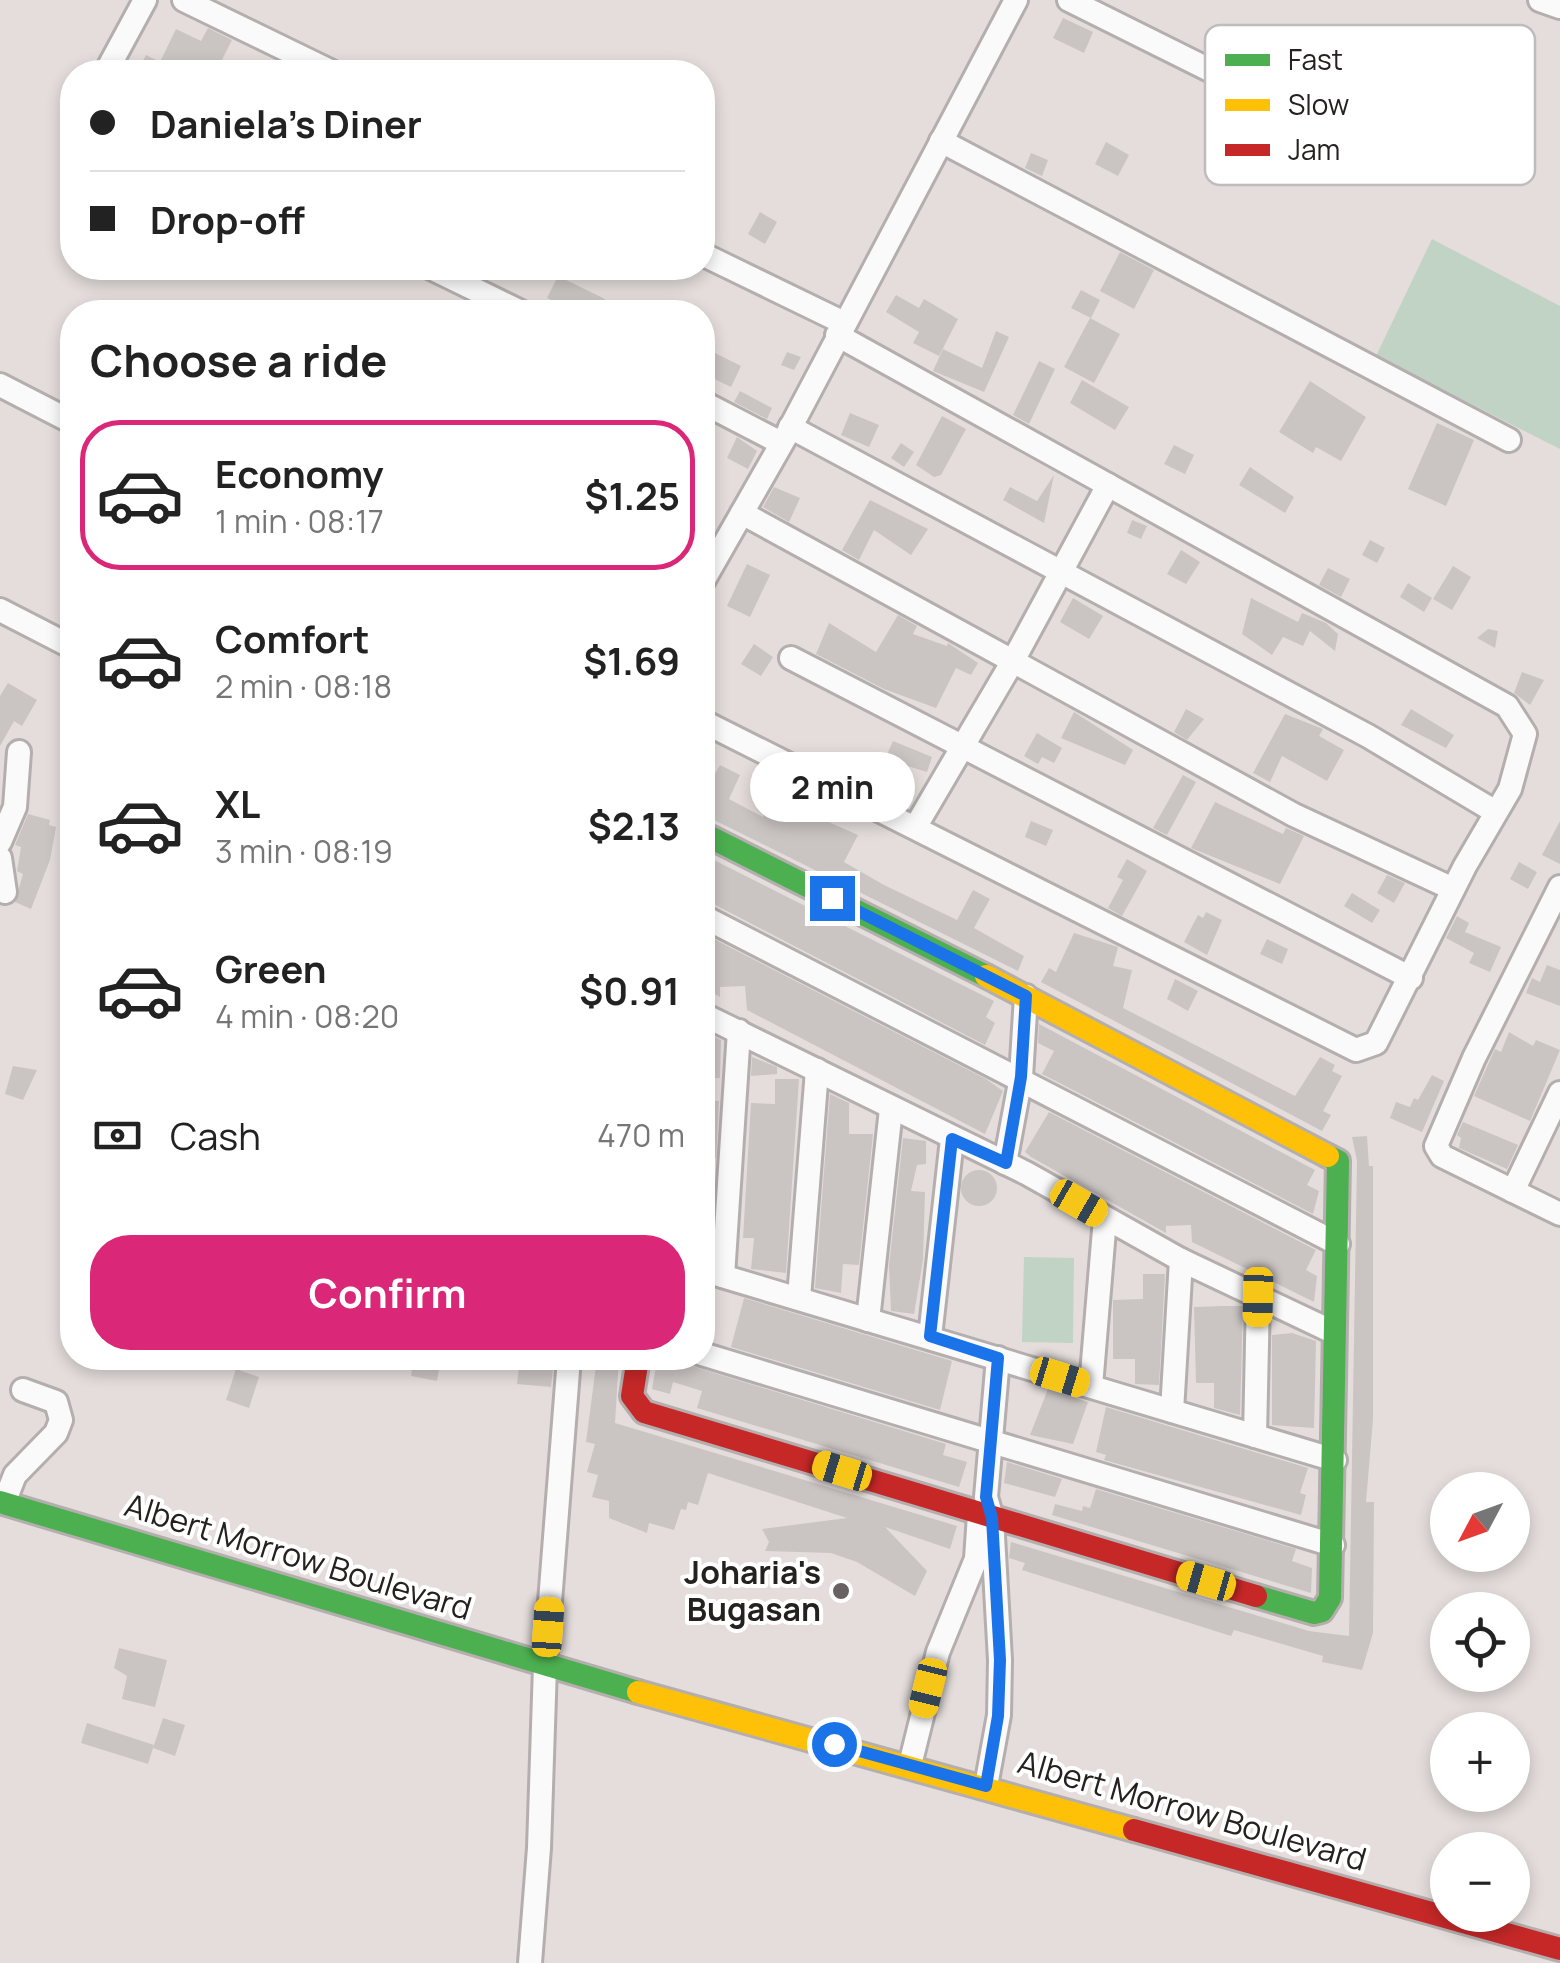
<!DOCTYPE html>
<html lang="en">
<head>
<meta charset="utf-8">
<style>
  body { margin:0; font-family:Manrope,sans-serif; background:#f2f2f2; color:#222; height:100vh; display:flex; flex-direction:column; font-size:38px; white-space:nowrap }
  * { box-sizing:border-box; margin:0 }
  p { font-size:32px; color:#767676 }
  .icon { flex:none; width:55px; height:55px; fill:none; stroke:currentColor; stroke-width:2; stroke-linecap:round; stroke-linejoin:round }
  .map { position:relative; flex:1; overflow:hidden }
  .panel { position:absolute; left:60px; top:300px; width:655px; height:1070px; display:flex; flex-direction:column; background:#fff; border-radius:40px; box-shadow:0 5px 15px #0003 }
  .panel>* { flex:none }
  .hud { position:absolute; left:60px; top:60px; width:655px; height:220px; border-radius:40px; box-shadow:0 5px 15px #0003; display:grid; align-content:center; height:220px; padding:0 30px; background:#fff }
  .needle { width:65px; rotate:229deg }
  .tools { position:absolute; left:1430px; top:1472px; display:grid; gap:20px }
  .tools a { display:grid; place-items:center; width:100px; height:100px; border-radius:50%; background:#fff; box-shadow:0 5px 15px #0003; font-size:50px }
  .end { position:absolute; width:45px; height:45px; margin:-22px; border:12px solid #1a73e8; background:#fff; box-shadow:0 0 0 5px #fff }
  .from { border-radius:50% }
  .bubble { position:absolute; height:70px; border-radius:35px; background:#fff; box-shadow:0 5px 15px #0003; font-size:32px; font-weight:700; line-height:70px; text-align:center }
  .car { position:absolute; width:30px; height:60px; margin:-30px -15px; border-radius:12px; box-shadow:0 0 8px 2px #0007; background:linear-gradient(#f5c518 24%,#345 0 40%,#f5c518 0 76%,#345 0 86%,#f5c518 0) }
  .hud b { display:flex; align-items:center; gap:35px; height:95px; font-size:38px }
  .hud b+b { border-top:2px solid #e0e0e0 }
  .hud i { width:25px; height:25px; background:#222 }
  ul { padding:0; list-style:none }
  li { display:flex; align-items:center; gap:30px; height:150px; margin:0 20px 15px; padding:0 10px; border:5px solid transparent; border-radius:40px }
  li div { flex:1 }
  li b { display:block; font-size:38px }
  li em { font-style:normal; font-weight:700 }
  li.active { border-color:#db2777 }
  li>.icon { width:90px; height:90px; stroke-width:1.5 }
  h2 { padding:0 30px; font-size:45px; line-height:120px }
  .pay { display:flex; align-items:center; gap:25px; height:110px; padding:0 30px; font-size:38px }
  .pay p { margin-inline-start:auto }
  .button { display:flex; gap:20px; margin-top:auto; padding:20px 30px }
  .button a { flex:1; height:115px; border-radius:40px; background:#db2777; color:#fff; font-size:40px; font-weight:700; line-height:115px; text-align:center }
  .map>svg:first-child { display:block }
  .green { fill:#c1d3c4 }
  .building { fill:#cac5c3 }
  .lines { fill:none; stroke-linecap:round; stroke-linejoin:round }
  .street-casing { stroke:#b4afae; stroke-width:28 }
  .fast-casing { stroke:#b4afae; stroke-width:28 }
  .slow-casing { stroke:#b4afae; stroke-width:28 }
  .jam-casing { stroke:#b4afae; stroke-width:28 }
  .street { stroke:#fbfafa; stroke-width:22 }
  .fast { stroke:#4caf50; stroke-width:22 }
  .slow { stroke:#ffc107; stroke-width:22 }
  .jam { stroke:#c62828; stroke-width:22 }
  .route { stroke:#1a73e8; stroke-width:12 }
  .poi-dot { fill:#686362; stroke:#fff; stroke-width:4 }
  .labels { text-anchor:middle; stroke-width:8; stroke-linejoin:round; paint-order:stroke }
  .street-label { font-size:32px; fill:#252120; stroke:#fff }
  .poi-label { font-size:32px; font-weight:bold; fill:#252120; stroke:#fff; text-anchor:end }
  .key { fill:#fff; stroke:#bebcbc; stroke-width:2.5 }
  .key-label { font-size:28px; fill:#252120 }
</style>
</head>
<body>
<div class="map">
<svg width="1560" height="1963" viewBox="0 0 1560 1963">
  <rect width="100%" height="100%" fill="#e4dddc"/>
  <!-- green -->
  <g class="green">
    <path d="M1432 239 1560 306V449L1376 356Z"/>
    <path d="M1024 1257 1074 1258 1073 1343 1022 1342Z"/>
  </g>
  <!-- building -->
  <g class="building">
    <path d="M1063 18 1093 32 1084 53 1053 38Z"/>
    <path d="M208 28 232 40 216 72H137L146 55 160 62 176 29 201 41Z"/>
    <path d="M1106 142 1129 155 1118 176 1095 164Z"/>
    <path d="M1031 153 1048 160 1042 176 1025 168Z"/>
    <path d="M760 212 777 222 765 244 748 234Z"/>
    <path d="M1120 252 1154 270 1134 309 1100 291Z"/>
    <path d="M558 276 605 299 599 312H576L547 298Z"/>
    <path d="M1081 290 1100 300 1091 318 1071 308Z"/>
    <path d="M896 295 919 308 924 299 958 319 939 356 913 343 919 332 886 312Z"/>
    <path d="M1090 318 1120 334 1094 383 1064 367Z"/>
    <path d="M996 331 1009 337 984 392 933 371 943 349 982 368Z"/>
    <path d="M713 352 741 366 731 387 702 373Z"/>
    <path d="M787 352 801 357 794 370 781 365Z"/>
    <path d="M1039 361 1055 369 1029 424 1013 415Z"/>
    <path d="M1082 380 1129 407 1115 430 1070 403Z"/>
    <path d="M1310 381 1366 417 1341 461 1316 447 1313 453 1279 432Z"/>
    <path d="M740 391 772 408 767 419 734 402Z"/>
    <path d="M850 413 879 425 869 447 841 435Z"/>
    <path d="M942 416 966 429 941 475 934 477 916 465Z"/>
    <path d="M1437 423 1474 440 1446 506 1408 489Z"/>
    <path d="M737 437 757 451 748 469 727 458Z"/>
    <path d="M901 443 914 452 904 467 891 458Z"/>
    <path d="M1174 445 1194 455 1185 474 1164 464Z"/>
    <path d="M1250 467 1294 497 1285 513 1239 485Z"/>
    <path d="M1054 475 1044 523 1003 500 1010 487 1037 501Z"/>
    <path d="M774 487 800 498 789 522 763 507Z"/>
    <path d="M870 500 928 529 911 555 874 530 859 560 842 550Z"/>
    <path d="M1132 520 1147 526 1141 539 1127 533Z"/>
    <path d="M1370 540 1385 548 1377 563 1362 555Z"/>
    <path d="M1181 550 1200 562 1186 584 1167 574Z"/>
    <path d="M747 564 770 575 750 617 727 606Z"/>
    <path d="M1453 566 1471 577 1452 610 1433 599Z"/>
    <path d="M1328 568 1350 579 1341 597 1319 585Z"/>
    <path d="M1408 583 1432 598 1424 612 1400 597Z"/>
    <path d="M1073 598 1103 616 1089 639 1060 622Z"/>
    <path d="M1251 598 1298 622 1302 613 1326 623 1338 634 1335 651 1310 631 1303 646 1283 637 1272 655 1242 634Z"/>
    <path d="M898 615 917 626 913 634 947 646 948 643 978 663 971 675 956 668 936 708 884 689 816 654 829 623 876 652Z"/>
    <path d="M1488 629 1498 631 1495 648 1477 638Z"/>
    <path d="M754 644 773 657 761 676 741 664Z"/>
    <path d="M1522 672 1544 680 1530 705 1514 693Z"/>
    <path d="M8 683 37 700 22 726 14 721 0 746V696Z"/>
    <path d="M1186 709 1204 719 1187 740 1174 732Z"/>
    <path d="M1411 709 1454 735 1446 748 1401 725Z"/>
    <path d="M1074 712 1133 750 1125 765 1061 738Z"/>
    <path d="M1285 714 1323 729 1319 736 1344 750 1327 781 1282 756 1270 782 1253 773Z"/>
    <path d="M1037 733 1062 748 1054 763 1042 757 1038 764 1024 756Z"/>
    <path d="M893 741 932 757 927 772 885 759Z"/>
    <path d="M720 765 740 775 729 799 763 817 772 797 858 835 844 862 884 885 957 920 973 890 990 899 974 928 1024 956 1018 971 702 814V796Z"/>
    <path d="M1183 775 1196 782 1167 835 1153 828Z"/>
    <path d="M1215 802 1283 834 1286 828 1304 836 1280 884 1191 848Z"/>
    <path d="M28 814 50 820 49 825 56 827 50 860 31 909 15 902 23 874 17 871 21 847 15 845Z"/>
    <path d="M1031 821 1053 830 1046 846 1025 837Z"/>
    <path d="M1560 821V864L1542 855Z"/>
    <path d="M702 854 994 1001 986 1017 995 1023 985 1045 702 898Z"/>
    <path d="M1127 859 1147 871 1122 916 1108 908 1123 880 1117 877Z"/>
    <path d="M1519 862 1537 872 1528 889 1510 879Z"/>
    <path d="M1387 875 1405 883 1394 903 1377 893Z"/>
    <path d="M1352 893 1380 910 1372 923 1344 906Z"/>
    <path d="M1206 912 1222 920 1207 955 1184 942 1198 915 1203 918Z"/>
    <path d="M1457 916 1469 923 1465 932 1501 947 1490 972 1469 963 1474 953 1446 938Z"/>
    <path d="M702 933 986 1079 1003 1091 985 1134 747 1010 745 986 720 987V997L702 987Z"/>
    <path d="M1074 933 1118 947 1113 966 1132 970 1123 1008 1295 1096 1320 1057 1335 1065 1332 1071 1342 1076 1323 1111 1331 1115 1322 1131 1041 982 1049 968 1056 972Z"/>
    <path d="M1267 939 1288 949 1282 964 1260 954Z"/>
    <path d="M1547 965 1560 970V1006L1526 993 1532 978 1540 982Z"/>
    <path d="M1175 979 1198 991 1188 1011 1167 999Z"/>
    <path d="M1039 1024 1315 1170 1307 1185 1319 1191 1313 1214 1042 1074 1054 1051 1038 1043Z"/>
    <path d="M702 1031 721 1040 720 1078 702 1079Z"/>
    <path d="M1509 1032 1533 1046 1536 1040 1560 1050 1530 1121 1474 1096 1495 1049 1501 1052Z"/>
    <path d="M752 1057 777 1067V1074L751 1076Z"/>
    <path d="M13 1066 37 1070 23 1100 5 1094Z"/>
    <path d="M1432 1075 1444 1081 1422 1132 1390 1118 1396 1102 1410 1107 1414 1098 1418 1100Z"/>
    <path d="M775 1079H799L786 1273 751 1269 754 1238H743L751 1103 775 1104Z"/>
    <path d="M830 1094 849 1103V1134H873L859 1265 843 1264 841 1293 815 1288Z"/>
    <path d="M702 1100 719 1101 716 1158H702Z"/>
    <path d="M1049 1112 1316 1250 1306 1270 1317 1276 1314 1302 1192 1242 1191 1225 1166 1226V1233L1031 1157 1025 1152Z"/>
    <path d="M1463 1122 1518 1145 1507 1169 1459 1148 1461 1138 1457 1135Z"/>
    <path d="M1367 1136 1369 1166H1373V1419L1366 1502H1374L1373 1633 1362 1670 1322 1662 1323 1656 1234 1630 1231 1636 1022 1570 1025 1563 1009 1558 1011 1542 1309 1631 1349 1636 1357 1161 1352 1137Z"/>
    <path d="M903 1138 926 1141V1164L917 1165 911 1191 925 1192 923 1260 914 1314 891 1311 889 1266Z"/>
    <circle cx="979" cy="1188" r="18"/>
    <path d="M702 1190 714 1191 712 1214 702 1213Z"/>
    <path d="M1143 1274H1165L1159 1385 1135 1384V1359H1113V1300L1143 1299Z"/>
    <path d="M744 1298 952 1361 940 1410 731 1347Z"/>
    <path d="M1222 1306H1243L1240 1415 1214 1408V1383H1196L1194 1307Z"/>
    <path d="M1292 1333 1316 1341 1314 1428 1272 1425V1335Z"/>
    <path d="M414 1358H441L437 1381 411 1376Z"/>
    <path d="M520 1358 554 1360 551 1387 517 1384Z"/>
    <path d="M597 1358H619L615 1423 957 1526 950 1549 885 1527 927 1571 915 1596 857 1562 831 1553 765 1551 769 1542 762 1529 847 1518 708 1473 698 1505 688 1502 686 1510 681 1509 674 1530 649 1523 647 1533 609 1518V1501L592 1497 598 1475 587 1472 595 1444 586 1442Z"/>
    <path d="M682 1359 698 1368 946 1444 943 1455 967 1462 959 1487 697 1408 702 1391 673 1382 670 1394 652 1389 657 1361 680 1366Z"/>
    <path d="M236 1369 259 1377 249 1408 226 1400Z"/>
    <path d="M1048 1389 1088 1402 1073 1444 1030 1435Z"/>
    <path d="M1106 1407 1308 1468 1300 1493 1306 1495 1301 1515 1104 1460 1106 1455 1096 1452Z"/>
    <path d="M1007 1462 1062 1479 1055 1497 1004 1483Z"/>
    <path d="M1096 1489 1296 1549 1292 1561 1312 1568 1311 1593 1052 1515 1055 1504 1082 1511 1083 1506 1090 1508Z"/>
    <path d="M119 1648 167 1660 155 1707 122 1699 127 1676 114 1668Z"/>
    <path d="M163 1718 185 1725 175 1756 153 1748Z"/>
    <path d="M87 1723 154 1745 148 1764 81 1743Z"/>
  </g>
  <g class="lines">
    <!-- street casing -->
    <g class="street-casing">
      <g id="street">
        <path d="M184 0 332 72"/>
        <path d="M1069 0 1282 106 1301 103 1307 90"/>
        <path d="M1540 0 1560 7"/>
        <path d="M106 72 145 0"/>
        <path d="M941 141 1509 440"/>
        <path d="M702 254 844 323"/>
        <path d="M431 268 521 312"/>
        <path d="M0 385 72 422"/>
        <path d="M702 402 781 443"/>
        <path d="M790 427 1368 736 1494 811"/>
        <path d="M742 513 1294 815 1453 889"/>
        <path d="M702 583 786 436 1016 0"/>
        <path d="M0 610 72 647"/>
        <path d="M791 658 1411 978"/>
        <path d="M702 721 1356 1050 1376 1043 1465 866 1510 789 1525 734 1507 706 837 335"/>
        <path d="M916 826 1014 659 1108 485"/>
        <path d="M0 842 15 807 19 752"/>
        <path d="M0 858 5 892"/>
        <path d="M1560 887 1474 1058 1436 1146 1442 1156 1560 1214"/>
        <path d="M702 916 1338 1244"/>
        <path d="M702 1014 1026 1173 1181 1260 1333 1332"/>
        <path d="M1005 1163 1021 1077 1026 996"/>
        <path d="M1513 1191 1560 1093"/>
        <path d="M702 1270 1335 1460"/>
        <path d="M723 1276 739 1031"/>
        <path d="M799 1298 817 1070"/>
        <path d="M868 1320 891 1109"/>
        <path d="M930 1337 952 1139"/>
        <path d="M702 1354 1333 1545"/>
        <path d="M1091 1386 1105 1218"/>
        <path d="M1172 1411 1181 1260"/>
        <path d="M1255 1436 1258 1297"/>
        <path d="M4 1503 15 1475 56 1433 61 1420 56 1402 23 1390"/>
        <path d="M910 1765 938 1652 976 1559 979 1515"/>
        <path d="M986 1786 999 1715 1000 1660 992 1518 986 1497 998 1358"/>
        <path d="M530 1963 539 1848 545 1666 569 1358"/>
      </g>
    </g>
    <!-- fast casing -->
    <g class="fast-casing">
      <g id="fast">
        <path d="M702 833 986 976"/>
        <path d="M0 1502 638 1692"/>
        <path d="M1256 1596 1314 1613 1322 1611 1330 1598 1338 1161 1328 1156"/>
      </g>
    </g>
    <!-- slow casing -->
    <g class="slow-casing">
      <g id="slow">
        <path d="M986 976 1328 1156"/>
        <path d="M638 1692 1134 1830"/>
      </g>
    </g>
    <!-- jam casing -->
    <g class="jam-casing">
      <g id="jam">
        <path d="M638 1358 632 1396 644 1412 1256 1596"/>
        <path d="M1134 1830 1560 1949"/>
      </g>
    </g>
    <!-- street -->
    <use href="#street" class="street"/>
    <!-- fast -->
    <use href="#fast" class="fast"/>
    <!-- slow -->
    <use href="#slow" class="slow"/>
    <!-- jam -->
    <use href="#jam" class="jam"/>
  </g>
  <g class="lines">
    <!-- route -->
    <path class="route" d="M832 898 1026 996 1021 1077 1006 1163 952 1139 930 1336 998 1358 986 1497 992 1518 1000 1660 998 1716 986 1786 834 1744"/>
  </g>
  <!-- markers -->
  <circle class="poi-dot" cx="841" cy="1591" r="10"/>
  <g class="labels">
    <!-- street labels -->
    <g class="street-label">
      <text transform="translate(298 1557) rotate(17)" y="11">Albert Morrow Boulevard</text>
      <text transform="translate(1192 1811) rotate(16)" y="11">Albert Morrow Boulevard</text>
    </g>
    <!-- poi labels -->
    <g class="poi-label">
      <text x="821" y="1584">Joharia's<tspan x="821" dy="37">Bugasan</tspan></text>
    </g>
  </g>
  <!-- legend -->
  <rect x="1205" y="25" width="330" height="160" rx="15" class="key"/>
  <rect x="1225" y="54" width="45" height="12" fill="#4caf50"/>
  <rect x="1225" y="99" width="45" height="12" fill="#ffc107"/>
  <rect x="1225" y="144" width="45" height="12" fill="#c62828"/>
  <g class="key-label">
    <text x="1288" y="70">Fast</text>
    <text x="1288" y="115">Slow</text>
    <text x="1288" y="160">Jam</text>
  </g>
</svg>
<div class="tools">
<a><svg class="needle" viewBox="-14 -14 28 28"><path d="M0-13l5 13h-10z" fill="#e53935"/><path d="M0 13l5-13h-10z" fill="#767676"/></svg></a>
<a><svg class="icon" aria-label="locate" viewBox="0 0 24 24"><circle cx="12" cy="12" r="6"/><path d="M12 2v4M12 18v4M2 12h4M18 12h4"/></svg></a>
<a>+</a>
<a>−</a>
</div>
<i class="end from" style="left:834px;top:1744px"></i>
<i class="end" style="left:832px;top:898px"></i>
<div class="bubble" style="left:750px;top:752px;width:165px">2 min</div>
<i class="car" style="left:1079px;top:1203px;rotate:120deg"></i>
<i class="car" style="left:1258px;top:1297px;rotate:181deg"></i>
<i class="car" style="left:1060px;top:1377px;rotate:107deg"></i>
<i class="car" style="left:842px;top:1471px;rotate:287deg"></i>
<i class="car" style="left:1206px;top:1581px;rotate:286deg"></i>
<i class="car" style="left:548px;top:1627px;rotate:4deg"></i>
<i class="car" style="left:928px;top:1688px;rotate:194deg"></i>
<div class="hud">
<b><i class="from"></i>Daniela's Diner</b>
<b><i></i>Drop-off</b>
</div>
<section class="panel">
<h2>Choose a ride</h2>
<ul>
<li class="active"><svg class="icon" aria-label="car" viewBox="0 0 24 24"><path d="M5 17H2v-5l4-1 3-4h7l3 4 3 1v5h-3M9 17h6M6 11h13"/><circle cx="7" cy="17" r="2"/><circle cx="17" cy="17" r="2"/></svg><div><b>Economy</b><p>1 min · 08:17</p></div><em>$1.25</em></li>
<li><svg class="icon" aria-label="car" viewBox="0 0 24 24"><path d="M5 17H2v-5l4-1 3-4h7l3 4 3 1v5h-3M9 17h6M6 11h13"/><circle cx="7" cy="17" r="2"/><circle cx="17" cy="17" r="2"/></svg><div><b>Comfort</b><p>2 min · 08:18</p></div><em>$1.69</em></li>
<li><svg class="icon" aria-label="car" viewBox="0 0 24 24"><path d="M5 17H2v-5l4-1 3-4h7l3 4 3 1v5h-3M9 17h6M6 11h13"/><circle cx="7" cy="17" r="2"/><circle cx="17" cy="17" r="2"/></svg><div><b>XL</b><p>3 min · 08:19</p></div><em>$2.13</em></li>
<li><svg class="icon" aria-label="car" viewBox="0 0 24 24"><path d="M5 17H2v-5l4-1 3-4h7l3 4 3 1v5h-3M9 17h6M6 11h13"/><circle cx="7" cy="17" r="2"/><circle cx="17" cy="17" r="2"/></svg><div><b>Green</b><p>4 min · 08:20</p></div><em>$0.91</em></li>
</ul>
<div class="pay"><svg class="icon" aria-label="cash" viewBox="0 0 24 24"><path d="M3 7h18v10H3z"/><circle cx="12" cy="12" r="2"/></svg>Cash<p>470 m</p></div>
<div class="button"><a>Confirm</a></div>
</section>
</div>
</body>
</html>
